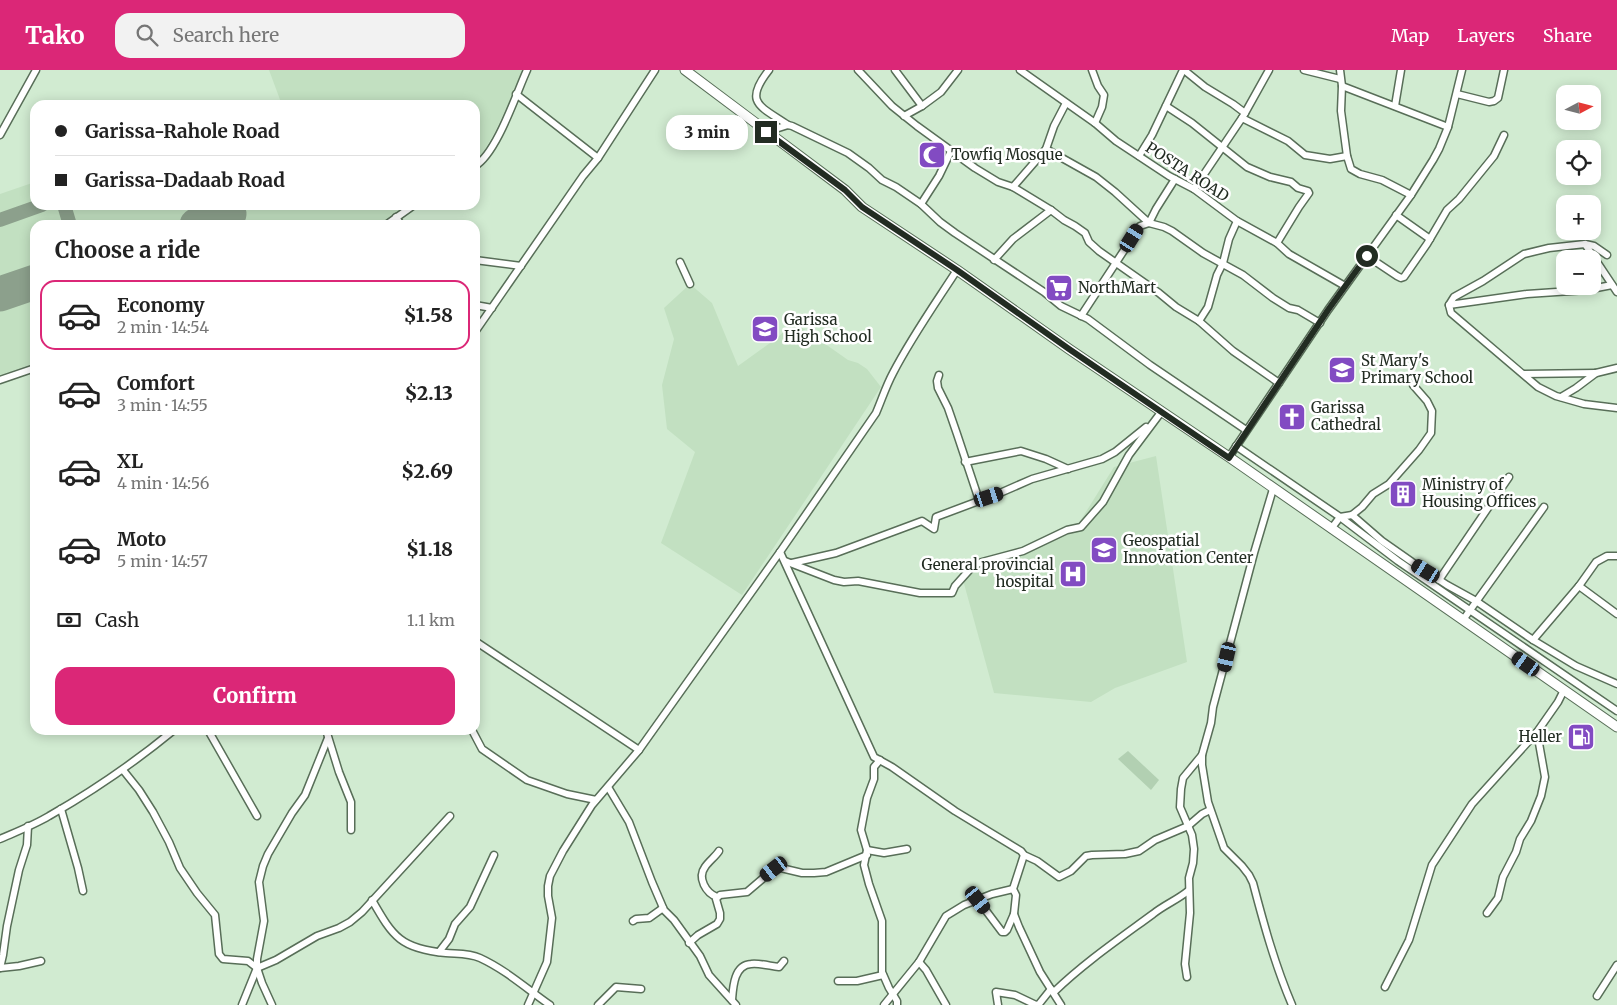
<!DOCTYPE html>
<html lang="en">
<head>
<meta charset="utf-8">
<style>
  body { margin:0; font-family:Merriweather,serif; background:#f2f2f2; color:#222; height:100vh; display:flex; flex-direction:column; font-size:19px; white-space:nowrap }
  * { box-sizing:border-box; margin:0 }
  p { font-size:16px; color:#767676 }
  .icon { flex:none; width:28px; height:28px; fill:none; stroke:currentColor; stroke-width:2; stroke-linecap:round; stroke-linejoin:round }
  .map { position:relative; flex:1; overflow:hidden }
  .panel { position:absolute; left:30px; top:150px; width:450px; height:515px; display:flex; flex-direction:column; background:#fff; border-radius:15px; box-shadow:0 2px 12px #0003 }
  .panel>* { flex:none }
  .guide { position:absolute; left:30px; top:30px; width:450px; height:110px; border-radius:15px; box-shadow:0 2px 12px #0003; display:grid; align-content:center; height:110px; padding:0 25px; background:#fff }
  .needle { width:32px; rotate:83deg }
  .controls { position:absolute; left:1556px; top:15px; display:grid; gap:10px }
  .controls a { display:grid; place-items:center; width:45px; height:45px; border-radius:10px; background:#fff; box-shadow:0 2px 12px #0003; font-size:25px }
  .end { position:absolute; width:22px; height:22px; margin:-11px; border:6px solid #222c22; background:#fff; box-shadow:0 0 0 2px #fff }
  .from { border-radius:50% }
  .bubble { position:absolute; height:35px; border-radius:15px; background:#fff; box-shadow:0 2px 12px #0003; font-size:16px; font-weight:800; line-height:35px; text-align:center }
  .car { position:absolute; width:15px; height:30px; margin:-15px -8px; border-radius:6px; box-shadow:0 0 4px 1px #0007; background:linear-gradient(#222 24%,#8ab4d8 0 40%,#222 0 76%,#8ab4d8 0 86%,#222 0) }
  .guide b { display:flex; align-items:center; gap:18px; height:48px; font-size:19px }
  .guide b+b { border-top:1px solid #e0e0e0 }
  .guide i { width:12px; height:12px; background:#222 }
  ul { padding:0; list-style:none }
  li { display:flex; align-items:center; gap:15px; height:70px; margin:0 10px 8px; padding:0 15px; border:2px solid transparent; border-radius:15px }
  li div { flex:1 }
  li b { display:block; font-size:19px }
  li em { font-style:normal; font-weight:800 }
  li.selected { border-color:#db2777 }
  li>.icon { width:45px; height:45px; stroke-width:1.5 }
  h2 { padding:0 25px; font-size:22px; line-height:60px }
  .pay { display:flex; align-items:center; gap:12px; height:55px; padding:0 25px; font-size:19px }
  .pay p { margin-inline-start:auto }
  .primary-button { display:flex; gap:10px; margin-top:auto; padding:10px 25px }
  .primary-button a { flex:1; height:58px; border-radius:15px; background:#db2777; color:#fff; font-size:20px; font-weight:800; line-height:58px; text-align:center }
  header { display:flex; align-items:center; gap:30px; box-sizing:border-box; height:70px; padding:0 25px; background:#db2777; color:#fff }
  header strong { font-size:24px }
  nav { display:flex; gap:28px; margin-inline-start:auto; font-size:18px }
  .search { width:350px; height:45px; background:#f2f2f2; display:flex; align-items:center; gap:12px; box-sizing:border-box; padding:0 18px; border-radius:15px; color:#767676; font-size:19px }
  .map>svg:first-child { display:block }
  .built { fill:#c2e0c1 }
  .green { fill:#b2d0b2 }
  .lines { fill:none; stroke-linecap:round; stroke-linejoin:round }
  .taxiway { stroke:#8ca08c; stroke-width:14 }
  .runway { stroke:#8ca08c; stroke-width:35 }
  .minor-casing { stroke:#586e58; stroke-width:9 }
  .highway-casing { stroke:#586e58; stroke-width:11 }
  .minor { stroke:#fff; stroke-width:6 }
  .highway { stroke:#fff; stroke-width:9 }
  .route { stroke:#222c22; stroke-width:6 }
  .labels { text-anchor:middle; stroke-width:5; stroke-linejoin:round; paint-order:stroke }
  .poi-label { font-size:15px; fill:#222c22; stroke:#fff; text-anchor:start }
  .street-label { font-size:15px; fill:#222c22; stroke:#fff }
</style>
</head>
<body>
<header>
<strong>Tako</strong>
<div class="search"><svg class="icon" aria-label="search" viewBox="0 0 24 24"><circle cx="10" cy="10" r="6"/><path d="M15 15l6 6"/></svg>Search here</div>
<nav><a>Map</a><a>Layers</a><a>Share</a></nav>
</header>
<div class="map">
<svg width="1617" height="935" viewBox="0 0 1617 935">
  <rect width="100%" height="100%" fill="#d1ebd1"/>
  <!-- built -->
  <g class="built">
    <path d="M269 0H524L495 62 479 89 475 91V35H282Z"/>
    <path d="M35 112V135H412L384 155H35V293L0 305V124Z"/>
    <path d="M690 214 712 233 738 296 777 268 794 252 848 290 858 293 867 299 881 317 742 525 661 473 695 382 667 359 662 315 674 269 664 238Z"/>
    <path d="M1156 386 1187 592 1115 618 1091 632 994 623 963 510 980 497 1079 453 1114 397Z"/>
  </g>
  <!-- green -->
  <path class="green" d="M1128 681 1159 710 1151 720 1118 689Z"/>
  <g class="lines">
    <!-- taxiway -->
    <g class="taxiway">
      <path d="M64 135 70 155"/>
      <path d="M0 150 42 135"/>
    </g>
    <!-- runway -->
    <g class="runway">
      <path d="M197 155 229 144"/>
      <path d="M0 224 35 212"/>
    </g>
    <!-- minor casing -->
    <g class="minor-casing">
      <g id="minor">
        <path d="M769 0C743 33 760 36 788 55"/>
        <path d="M858 0 892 36 917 56 975 98 998 112 1013 117 1051 140 1064 150 1075 156 1085 163 1089 172 1099 181 1159 223 1176 237 1199 251 1233 281 1279 313"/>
        <path d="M895 0 922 36"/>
        <path d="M1020 0 1095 53 1116 71 1169 106 1194 119 1237 151 1277 173 1289 184 1345 216"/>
        <path d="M1092 0 1098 16 1104 25 1102 37 1095 53"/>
        <path d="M1184 0 1205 17 1233 34 1245 43 1242 48 1288 71 1305 85 1330 89 1347 86"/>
        <path d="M1304 0 1340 9"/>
        <path d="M1340 0 1342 16 1341 41 1347 86 1351 99 1360 104 1382 110 1411 125"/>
        <path d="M1342 16 1448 57"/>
        <path d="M516 24 598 88"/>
        <path d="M1457 24 1489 32 1494 31 1498 28 1504 0"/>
        <path d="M1166 36 1192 53 1247 97 1270 107 1291 112 1298 118 1308 121 1309 123 1299 137 1277 173"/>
        <path d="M1395 36 1401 0"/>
        <path d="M1245 43 1269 0"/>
        <path d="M904 46 922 36 941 22 958 0"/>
        <path d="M766 62 788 55 792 56 848 83 869 98 882 110 896 117 921 134 940 152 955 163 1044 222 1061 236 1088 249 1150 295 1246 360"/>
        <path d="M0 65 36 0"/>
        <path d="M1046 79 1096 107 1115 122 1149 153 1164 157 1172 161 1203 183 1243 205 1273 228 1289 238 1298 240 1320 253"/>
        <path d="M1139 86 1152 65 1183 0"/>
        <path d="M475 96C497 83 516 24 527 0"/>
        <path d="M1013 117 1046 79 1054 56 1066 33"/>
        <path d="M1194 119 1242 48"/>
        <path d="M921 134 939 106 951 81"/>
        <path d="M1396 145 1430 169"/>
        <path d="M396 147 401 155"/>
        <path d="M386 155 414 135"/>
        <path d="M1585 174 1617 222"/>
        <path d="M1607 185 1594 176 1585 174 1549 178 1524 184 1483 211 1454 227 1449 235 1451 243 1538 317 1556 326 1584 334 1617 338"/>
        <path d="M1367 186 1397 206 1401 208 1404 207 1427 174 1447 140 1459 129 1494 86 1504 65"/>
        <path d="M475 190 521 196"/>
        <path d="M994 190 1013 169 1051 140"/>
        <path d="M680 192 690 214"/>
        <path d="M475 235 492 238"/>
        <path d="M1449 235 1527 224 1586 220 1612 215"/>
        <path d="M1081 246 1140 156 1149 153 1156 139 1175 109"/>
        <path d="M1199 251 1208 237 1217 205 1223 193 1229 169 1237 151"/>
        <path d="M475 262 583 106 598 88 655 0"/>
        <path d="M1524 304 1596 303"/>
        <path d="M939 305 937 311 938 318 948 338 957 364 979 430"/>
        <path d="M0 310 35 298"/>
        <path d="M1561 327 1576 318 1596 303 1617 298"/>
        <path d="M1236 376 1340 447 1398 491 1617 641"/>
        <path d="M1229 387 1328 240 1411 125 1433 90 1439 79 1448 57 1462 0"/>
        <path d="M965 392 1021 381 1046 389 1068 399"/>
        <path d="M1273 419 1254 483 1213 637 1211 653 1202 685V695L1208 732 1224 778 1242 796 1249 805 1253 813C1264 855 1275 895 1292 935"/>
        <path d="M1352 445 1382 471 1412 492 1447 515 1476 531 1533 570 1576 596 1617 614"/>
        <path d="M1331 459 1340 447 1352 445 1362 437 1373 424 1389 414 1419 380 1431 363 1432 341 1427 331 1413 315"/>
        <path d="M780 482 874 687 892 697 955 741 1021 781 1024 785 1037 791 1059 807 1071 801 1086 786 1092 785 1125 784 1139 781 1155 770 1188 756 1202 744 1210 740"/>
        <path d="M785 491 834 510 844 512 858 511 920 523H952L955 516 973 496 982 492 1023 481 1067 460 1081 457 1103 432 1129 385 1162 341"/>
        <path d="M792 493 836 483 922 451 934 459 936 447 1000 423 1032 409 1102 389 1115 382 1146 357"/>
        <path d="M1439 510 1509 407"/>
        <path d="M1579 516 1617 544"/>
        <path d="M1463 550 1544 437"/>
        <path d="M1533 570 1579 516 1596 492 1607 486H1617"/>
        <path d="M475 571 639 680"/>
        <path d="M208 660 257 746"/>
        <path d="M326 660 339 702 351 732V760"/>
        <path d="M472 660 482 679 527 710 567 724 596 730"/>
        <path d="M880 690 874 697V709L867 728 861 760 867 780 864 795 869 814 882 851V902L889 918 897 931V935"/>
        <path d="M123 700 139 720 153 742 169 772 180 798 197 823 215 845 219 884 223 889 248 891 257 898"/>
        <path d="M608 717 629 752 652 812 664 840 674 850 700 886 709 905 736 935"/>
        <path d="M61 739 78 798 83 821"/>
        <path d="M0 769C16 762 34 755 49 746 93 721 135 692 174 660"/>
        <path d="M867 780 884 783 907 779"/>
        <path d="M1024 785 1013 819 1016 825 1014 844 1019 857 1040 902 1061 935"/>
        <path d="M717 827C706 823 697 808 705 797 709 791 715 787 719 781"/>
        <path d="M372 830C393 867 401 879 446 883 457 884 469 883 480 888 506 900 527 919 550 935"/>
        <path d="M978 830 1002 862H1005L1007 860 1014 844"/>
        <path d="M1487 843 1498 828 1503 807 1516 782 1520 769 1531 751 1541 726 1545 707 1537 662 1558 632 1564 620"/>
        <path d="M633 851 636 849 649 848 663 838"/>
        <path d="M689 873 698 865 717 854 720 849V843L716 829 720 825 747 822 774 799 781 798 802 803H814L826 802 867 785"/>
        <path d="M439 882 449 869 455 854 470 837 494 785"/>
        <path d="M919 892 926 900 946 935"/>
        <path d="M0 898 3 885 7 856 19 800 27 775 28 756"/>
        <path d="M0 898 19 896 41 891"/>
        <path d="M1187 907 1185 894 1190 843 1189 808 1193 793 1194 779 1192 765 1180 737 1181 719 1183 708 1202 685"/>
        <path d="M838 911H857L883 905"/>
        <path d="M1385 917 1409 870 1432 795 1472 734 1537 662"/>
        <path d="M1054 922C1084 893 1119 869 1153 844 1164 835 1177 830 1188 821"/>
        <path d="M1597 926 1617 895"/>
        <path d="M732 930C733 917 734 895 751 894 760 893 770 896 779 897L784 891"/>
        <path d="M242 935 257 898 276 890 317 866 339 858 350 852 362 842 450 746"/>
        <path d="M272 935 262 913 257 898V889L264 851 259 812 263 796 268 784 292 743 305 725 328 668"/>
        <path d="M528 935 547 892 552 848 548 826V816L550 806 563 781 592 735 639 680 681 621 780 482 876 343C882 329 886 316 893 303 911 268 935 234 957 200"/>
        <path d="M598 935 616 917 641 919"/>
        <path d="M884 935 919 892 946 846 964 835 992 824 1013 819"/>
        <path d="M998 935 996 922 1015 925 1036 935 1039 934 1051 919"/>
      </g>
    </g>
    <!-- highway casing -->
    <g class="highway-casing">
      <path id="highway" d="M685 0 845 120 862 137 957 200 1069 279 1229 387 1617 657"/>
    </g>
    <!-- minor -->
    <use href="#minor" class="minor"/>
    <!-- highway -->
    <use href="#highway" class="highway"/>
  </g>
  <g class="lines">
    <!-- route -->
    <path class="route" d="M766 62 845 120 862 137 957 200 1069 279 1229 388 1328 240 1367 186"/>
  </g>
  <!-- icons -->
  <defs>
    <g id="mosque-square" transform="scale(1.4375)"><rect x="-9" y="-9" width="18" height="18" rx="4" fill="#824bc2" stroke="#fff"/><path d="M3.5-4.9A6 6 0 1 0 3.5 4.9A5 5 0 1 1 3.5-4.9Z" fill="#fff"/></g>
    <g id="supermarket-square" transform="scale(1.4375)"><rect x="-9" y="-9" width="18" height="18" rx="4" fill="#824bc2" stroke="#fff"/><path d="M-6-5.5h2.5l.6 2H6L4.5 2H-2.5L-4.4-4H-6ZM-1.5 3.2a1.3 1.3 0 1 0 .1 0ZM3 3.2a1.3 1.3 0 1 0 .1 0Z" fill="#fff"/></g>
    <g id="school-square" transform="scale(1.4375)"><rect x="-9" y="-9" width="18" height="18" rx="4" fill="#824bc2" stroke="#fff"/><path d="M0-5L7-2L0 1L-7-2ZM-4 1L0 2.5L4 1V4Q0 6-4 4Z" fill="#fff"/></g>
    <g id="church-square" transform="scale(1.4375)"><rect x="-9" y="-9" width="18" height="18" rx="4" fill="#824bc2" stroke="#fff"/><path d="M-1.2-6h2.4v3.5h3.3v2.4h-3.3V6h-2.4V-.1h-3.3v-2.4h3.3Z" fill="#fff"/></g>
    <g id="building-square" transform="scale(1.4375)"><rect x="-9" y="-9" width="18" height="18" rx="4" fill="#824bc2" stroke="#fff"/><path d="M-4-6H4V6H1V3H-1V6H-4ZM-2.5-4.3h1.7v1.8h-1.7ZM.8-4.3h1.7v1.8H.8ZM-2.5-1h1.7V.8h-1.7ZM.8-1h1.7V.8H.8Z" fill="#fff"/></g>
    <g id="university-square" transform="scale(1.4375)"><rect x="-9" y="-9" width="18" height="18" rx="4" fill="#824bc2" stroke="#fff"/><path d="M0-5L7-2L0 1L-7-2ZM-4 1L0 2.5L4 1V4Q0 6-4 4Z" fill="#fff"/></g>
    <g id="hospital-square" transform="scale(1.4375)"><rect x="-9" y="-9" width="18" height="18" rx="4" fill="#824bc2" stroke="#fff"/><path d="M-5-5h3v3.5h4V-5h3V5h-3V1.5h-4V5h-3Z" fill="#fff"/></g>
    <g id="fuel-square" transform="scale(1.4375)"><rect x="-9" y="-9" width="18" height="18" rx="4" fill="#824bc2" stroke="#fff"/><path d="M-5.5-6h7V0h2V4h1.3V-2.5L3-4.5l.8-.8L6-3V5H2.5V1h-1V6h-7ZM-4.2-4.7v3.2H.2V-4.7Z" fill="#fff"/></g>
  </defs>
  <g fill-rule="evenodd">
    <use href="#mosque-square" x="932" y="85"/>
    <use href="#supermarket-square" x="1059" y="218"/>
    <use href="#school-square" x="765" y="259"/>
    <use href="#school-square" x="1342" y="300"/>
    <use href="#church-square" x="1292" y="347"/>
    <use href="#building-square" x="1403" y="424"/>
    <use href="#university-square" x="1104" y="480"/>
    <use href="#hospital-square" x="1073" y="504"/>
    <use href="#fuel-square" x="1581" y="667"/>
  </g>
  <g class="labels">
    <!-- poi labels -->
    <g class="poi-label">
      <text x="951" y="90">Towfiq Mosque</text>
      <text x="1078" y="223">NorthMart</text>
      <text x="784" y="255">Garissa<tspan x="784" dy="17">High School</tspan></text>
      <text x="1361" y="296">St Mary's<tspan x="1361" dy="17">Primary School</tspan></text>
      <text x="1311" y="343">Garissa<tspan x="1311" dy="17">Cathedral</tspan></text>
      <text x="1422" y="420">Ministry of<tspan x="1422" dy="17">Housing Offices</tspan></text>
      <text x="1123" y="476">Geospatial<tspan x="1123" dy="17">Innovation Center</tspan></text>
      <text x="1054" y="500" text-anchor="end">General provincial<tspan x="1054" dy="17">hospital</tspan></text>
      <text x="1562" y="672" text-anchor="end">Heller</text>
    </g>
    <!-- street labels -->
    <g class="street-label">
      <text transform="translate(1187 102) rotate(33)" y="5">POSTA ROAD</text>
    </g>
  </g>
</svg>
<div class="controls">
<a><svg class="needle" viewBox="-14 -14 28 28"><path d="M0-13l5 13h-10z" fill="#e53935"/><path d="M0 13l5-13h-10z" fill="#767676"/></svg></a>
<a><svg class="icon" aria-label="locate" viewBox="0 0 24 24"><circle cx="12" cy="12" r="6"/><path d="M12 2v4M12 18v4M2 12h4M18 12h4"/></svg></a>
<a>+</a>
<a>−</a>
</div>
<i class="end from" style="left:1367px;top:186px"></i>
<i class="end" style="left:766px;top:62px"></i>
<div class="bubble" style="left:666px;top:45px;width:82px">3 min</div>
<i class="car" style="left:1132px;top:168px;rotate:32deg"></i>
<i class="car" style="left:989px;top:427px;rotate:72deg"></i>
<i class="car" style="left:1426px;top:501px;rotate:301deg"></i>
<i class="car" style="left:1227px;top:587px;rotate:193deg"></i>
<i class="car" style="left:1526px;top:594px;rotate:305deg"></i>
<i class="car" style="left:774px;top:799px;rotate:232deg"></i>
<i class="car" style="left:978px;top:830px;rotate:142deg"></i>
<div class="guide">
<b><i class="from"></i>Garissa-Rahole Road</b>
<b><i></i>Garissa-Dadaab Road</b>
</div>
<section class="panel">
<h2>Choose a ride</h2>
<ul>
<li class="selected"><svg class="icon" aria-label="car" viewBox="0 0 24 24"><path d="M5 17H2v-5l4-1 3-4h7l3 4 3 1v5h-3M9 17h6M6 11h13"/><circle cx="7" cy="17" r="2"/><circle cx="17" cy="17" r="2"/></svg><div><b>Economy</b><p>2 min · 14:54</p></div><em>$1.58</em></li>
<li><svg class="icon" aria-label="car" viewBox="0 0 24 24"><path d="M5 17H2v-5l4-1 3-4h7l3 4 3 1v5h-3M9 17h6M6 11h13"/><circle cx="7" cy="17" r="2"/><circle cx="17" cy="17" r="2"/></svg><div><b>Comfort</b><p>3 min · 14:55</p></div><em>$2.13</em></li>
<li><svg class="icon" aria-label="car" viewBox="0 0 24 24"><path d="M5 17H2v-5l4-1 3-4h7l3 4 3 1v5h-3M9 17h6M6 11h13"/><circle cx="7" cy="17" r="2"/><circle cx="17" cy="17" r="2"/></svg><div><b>XL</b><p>4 min · 14:56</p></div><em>$2.69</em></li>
<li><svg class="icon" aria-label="car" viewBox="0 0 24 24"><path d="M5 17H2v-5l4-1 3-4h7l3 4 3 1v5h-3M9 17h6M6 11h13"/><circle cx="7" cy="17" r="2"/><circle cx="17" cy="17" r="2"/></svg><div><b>Moto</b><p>5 min · 14:57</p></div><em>$1.18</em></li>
</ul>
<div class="pay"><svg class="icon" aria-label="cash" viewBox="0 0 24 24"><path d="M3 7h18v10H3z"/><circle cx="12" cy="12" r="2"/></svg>Cash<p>1.1 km</p></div>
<div class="primary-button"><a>Confirm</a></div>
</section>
</div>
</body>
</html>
